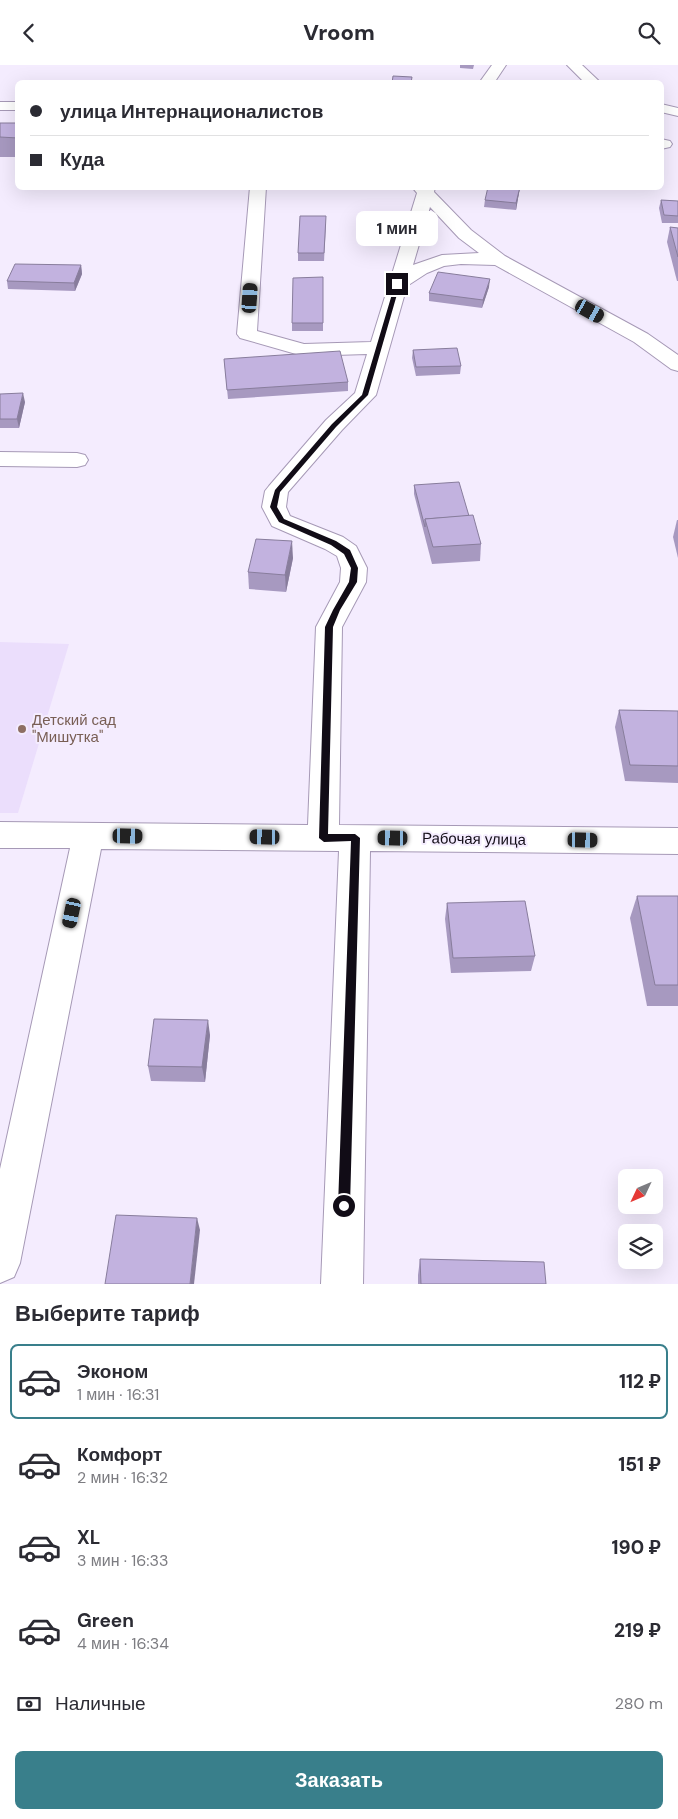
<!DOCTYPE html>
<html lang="ru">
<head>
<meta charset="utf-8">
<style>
  body { margin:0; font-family:"DM Sans",sans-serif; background:#f7f7f7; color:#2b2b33; height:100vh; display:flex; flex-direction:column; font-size:19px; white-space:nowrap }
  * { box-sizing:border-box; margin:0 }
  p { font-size:16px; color:#7c7c81 }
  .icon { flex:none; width:28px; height:28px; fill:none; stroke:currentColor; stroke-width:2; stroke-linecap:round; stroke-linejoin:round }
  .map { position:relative; height:1219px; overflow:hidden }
  .drawer { display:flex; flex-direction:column; background:#fff; flex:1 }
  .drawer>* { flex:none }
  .banner { position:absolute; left:15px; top:15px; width:649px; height:110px; border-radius:8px; box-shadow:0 5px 20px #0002; display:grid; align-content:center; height:110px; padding:0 15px; background:#fff }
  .needle { width:32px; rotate:226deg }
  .buttons { position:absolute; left:618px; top:1104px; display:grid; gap:10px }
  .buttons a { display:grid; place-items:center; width:45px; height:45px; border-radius:8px; background:#fff; box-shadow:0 5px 20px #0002; font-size:25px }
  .end { position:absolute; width:22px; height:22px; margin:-11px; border:6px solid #110c16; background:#fff; box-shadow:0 0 0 2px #fff }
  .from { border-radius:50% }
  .bubble { position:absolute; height:35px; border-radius:8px; background:#fff; box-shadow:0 5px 20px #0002; font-size:16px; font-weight:800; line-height:35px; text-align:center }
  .car { position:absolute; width:15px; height:30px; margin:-15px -8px; border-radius:6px; box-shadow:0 0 4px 1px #0007; background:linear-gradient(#222 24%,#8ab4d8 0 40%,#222 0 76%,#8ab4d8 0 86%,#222 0) }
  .banner b { display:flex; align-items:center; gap:18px; height:48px; font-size:19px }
  .banner b+b { border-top:1px solid #e1e1e2 }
  .banner i { width:12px; height:12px; background:#2b2b33 }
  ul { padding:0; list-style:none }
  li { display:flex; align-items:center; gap:15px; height:75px; margin:0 10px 8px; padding:0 5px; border:2px solid transparent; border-radius:8px }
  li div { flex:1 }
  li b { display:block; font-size:19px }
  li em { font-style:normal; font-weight:800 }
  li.active { border-color:#397f8b }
  li>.icon { width:45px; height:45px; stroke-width:1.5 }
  h2 { padding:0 15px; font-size:22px; line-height:60px }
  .pay { display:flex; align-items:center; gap:12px; height:55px; padding:0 15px; font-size:19px }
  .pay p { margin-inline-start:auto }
  .action { display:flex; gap:10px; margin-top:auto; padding:10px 15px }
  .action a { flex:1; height:58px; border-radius:8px; background:#397f8b; color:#fff; font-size:20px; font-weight:800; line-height:58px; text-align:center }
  header { display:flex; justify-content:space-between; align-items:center; height:65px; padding:0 15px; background:#fff; font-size:22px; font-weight:800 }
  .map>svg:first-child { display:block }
  .built { fill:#ebdefc }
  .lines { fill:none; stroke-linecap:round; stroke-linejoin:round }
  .minor-casing { stroke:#a699b6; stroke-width:2 }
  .minor { fill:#fff; fill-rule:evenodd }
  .wall { fill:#a799c0 }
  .shaded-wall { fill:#887d9c }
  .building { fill:#c2b2df; stroke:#887d9c }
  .route { fill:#110c16 }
  .education-dot { fill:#8d6e63; stroke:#f4ecfe; stroke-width:2 }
  .labels { text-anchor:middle; stroke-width:4; stroke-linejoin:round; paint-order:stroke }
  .education-label { font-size:15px; fill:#785e54; stroke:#f4ecfe; text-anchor:start }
  .street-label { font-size:15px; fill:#110c16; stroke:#f4ecfe }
</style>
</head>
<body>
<header><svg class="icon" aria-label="back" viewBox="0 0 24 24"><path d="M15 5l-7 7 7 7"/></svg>Vroom<svg class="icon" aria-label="search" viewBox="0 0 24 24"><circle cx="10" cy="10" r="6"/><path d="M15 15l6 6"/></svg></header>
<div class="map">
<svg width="678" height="1219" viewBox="0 0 678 1219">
  <rect width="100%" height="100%" fill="#f4ecfe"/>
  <!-- built -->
  <path class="built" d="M0 577 69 579 18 748H0Z"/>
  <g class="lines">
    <!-- minor casing -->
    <g class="minor-casing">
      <g id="minor">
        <path d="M492 0H506L494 18H479Z"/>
        <path d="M567 0H582L601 18H585Z"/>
        <rect x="0" y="37" width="18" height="8"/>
        <path d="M661 39 678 43V51L661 47Z"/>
        <path d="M661 74 670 76 672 79 670 82 661 84Z"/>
        <path d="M250 122H266L257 266 304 279 371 277 417 128 412 122H435L434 127 471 165 505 191 648 269 678 290V306L671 304 634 277 495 200 461 199 444 201 427 208 407 221 376 330 342 365 288 427 286 442 290 451 343 472 356 481 367 503 366 517 342 562 339 760 678 763V789L370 786 363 1219H321L339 786 101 784 20 1198 14 1212 0 1218V1104L70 783H0V757L308 760 316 562 340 517 341 503 337 491 325 484 272 461 262 442 265 426 269 421 326 355 355 328 367 289 303 291 240 273 237 269ZM430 142 459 173 479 188 442 190 413 200Z"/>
        <path d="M0 387 77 388 85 390 88 395 85 400 77 402 0 401Z"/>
      </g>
    </g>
    <!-- minor -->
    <use href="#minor" class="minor"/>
  </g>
  <!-- wall -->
  <g class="wall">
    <path d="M460 0H474L473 4 460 3Z"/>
    <rect x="0" y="58" width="18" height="34"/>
    <path d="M520 122 516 145 484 142 485 135Z"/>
    <path d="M556 122H586V125L556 124Z"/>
    <path d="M661 135 678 136V158H662L659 143Z"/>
    <path d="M326 159 324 196H298V188Z"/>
    <path d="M670 162 678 163V216H677L667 177Z"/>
    <path d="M81 200 82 209 75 226 8 224 7 216Z"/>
    <path d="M323 212V266H292V258Z"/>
    <path d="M489 222 482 243 429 236V228Z"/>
    <path d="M413 285 461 301 460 309 416 311 412 293Z"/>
    <path d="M224 294 348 317V326L228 334Z"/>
    <path d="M0 329 25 337 19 363H0Z"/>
    <path d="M414 420 469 451 481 479 480 496 432 499 414 429Z"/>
    <path d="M677 455H678V493L673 472Z"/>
    <path d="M293 493 286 527 249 524 248 507Z"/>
    <path d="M619 645 678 646V718L625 716 615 662Z"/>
    <path d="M637 831H678V941H647L630 853Z"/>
    <path d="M447 838 535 891 531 906 451 908 445 854Z"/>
    <path d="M210 970 205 1017 151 1016 148 1001Z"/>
    <path d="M420 1194 546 1219H418V1210Z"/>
  </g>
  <!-- shaded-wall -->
  <g class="shaded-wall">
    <path d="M520 122 516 145V138Z"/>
    <path d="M81 200 82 209 75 226 74 218Z"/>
    <path d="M490 214 489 222 482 243 483 235Z"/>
    <path d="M23 328 25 337 19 363 17 354Z"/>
    <path d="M292 476 293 493 286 527 285 510Z"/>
    <path d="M208 955 210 970 205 1017 202 1002Z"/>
    <path d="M197 1153 200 1165 194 1219H190Z"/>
  </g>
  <!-- building -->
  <g class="building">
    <path d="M393 11 412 12 411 18H392Z"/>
    <path d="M0 58H18V73L0 72Z"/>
    <path d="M488 122H520L516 138 485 135Z"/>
    <path d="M661 135 678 136V151L664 150Z"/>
    <path d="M300 151H326L324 188H298Z"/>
    <path d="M670 162 678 163V192Z"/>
    <path d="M15 199 81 200 74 218 7 216Z"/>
    <path d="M438 207 490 214 483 235 429 228Z"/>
    <path d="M323 212V258H292L293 213Z"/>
    <path d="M457 283 461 301 416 302 413 285Z"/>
    <path d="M340 286 348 317 227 325 224 294Z"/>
    <path d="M23 328 17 354H0V329Z"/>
    <path d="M459 417 469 451 425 454V462L414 420Z"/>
    <path d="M473 450 481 479 433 482 425 454Z"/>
    <path d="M256 474 292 476 285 510 248 507Z"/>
    <path d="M619 645 678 646V701L630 700Z"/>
    <path d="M637 831H678V920H655Z"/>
    <path d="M525 836 535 891 453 893 447 838Z"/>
    <path d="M154 954 208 955 202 1002 148 1001Z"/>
    <path d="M116 1150 197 1153 190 1219H105Z"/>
    <path d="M420 1194 544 1197 546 1219H421Z"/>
  </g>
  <!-- route -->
  <path class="route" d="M397 217 400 219 368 330 336 362 280 427 277 442 284 454 336 476 350 485 358 503 357 517 340 545 333 562 328 769H355L360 773 350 1141 348 1145 344 1147 340 1145 338 1141 351 776 324 777 319 773 325 562 333 545 349 517 351 503 344 489 331 480 279 457 270 442 275 425 332 359 362 330 395 219Z"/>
  <!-- markers -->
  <circle class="education-dot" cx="22" cy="664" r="5"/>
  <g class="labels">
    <!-- education labels -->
    <g class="education-label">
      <text x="32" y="660">Детский сад<tspan x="32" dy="17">"Мишутка"</tspan></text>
    </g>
    <!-- street labels -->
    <g class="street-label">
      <text transform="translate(474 774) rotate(1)" y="5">Рабочая улица</text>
    </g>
  </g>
</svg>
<div class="buttons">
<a><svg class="needle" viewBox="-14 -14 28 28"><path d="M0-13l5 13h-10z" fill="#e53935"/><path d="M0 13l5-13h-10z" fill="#7c7c81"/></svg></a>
<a><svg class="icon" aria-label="layers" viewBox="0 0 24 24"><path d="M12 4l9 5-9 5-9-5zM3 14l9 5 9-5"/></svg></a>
</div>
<i class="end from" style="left:344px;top:1141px"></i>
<i class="end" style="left:397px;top:219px"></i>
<div class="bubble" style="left:356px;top:146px;width:82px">1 мин</div>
<i class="car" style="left:250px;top:233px;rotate:4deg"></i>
<i class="car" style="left:590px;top:246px;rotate:119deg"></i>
<i class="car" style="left:128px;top:771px;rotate:91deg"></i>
<i class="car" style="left:265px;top:772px;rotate:271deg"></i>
<i class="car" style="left:393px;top:773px;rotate:271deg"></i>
<i class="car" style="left:583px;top:775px;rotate:91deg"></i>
<i class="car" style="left:72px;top:848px;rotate:192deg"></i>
<div class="banner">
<b><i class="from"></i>улица Интернационалистов</b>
<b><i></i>Куда</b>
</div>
</div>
<section class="drawer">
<h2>Выберите тариф</h2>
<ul>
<li class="active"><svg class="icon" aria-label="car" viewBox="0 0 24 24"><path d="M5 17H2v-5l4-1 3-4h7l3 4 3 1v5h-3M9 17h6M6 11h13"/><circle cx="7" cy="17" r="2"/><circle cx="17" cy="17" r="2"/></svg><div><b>Эконом</b><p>1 мин · 16:31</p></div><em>112 ₽</em></li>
<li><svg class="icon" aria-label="car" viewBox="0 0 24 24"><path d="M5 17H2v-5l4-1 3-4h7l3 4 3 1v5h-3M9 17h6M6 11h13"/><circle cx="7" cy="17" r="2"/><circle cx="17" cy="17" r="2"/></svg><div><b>Комфорт</b><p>2 мин · 16:32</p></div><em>151 ₽</em></li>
<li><svg class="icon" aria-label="car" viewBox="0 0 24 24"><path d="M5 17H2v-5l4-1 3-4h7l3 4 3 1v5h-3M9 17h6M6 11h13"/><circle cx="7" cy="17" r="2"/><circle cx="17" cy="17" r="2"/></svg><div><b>XL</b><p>3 мин · 16:33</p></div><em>190 ₽</em></li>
<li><svg class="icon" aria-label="car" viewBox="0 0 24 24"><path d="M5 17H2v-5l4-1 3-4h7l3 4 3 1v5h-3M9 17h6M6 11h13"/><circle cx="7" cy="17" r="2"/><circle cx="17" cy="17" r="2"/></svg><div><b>Green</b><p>4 мин · 16:34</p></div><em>219 ₽</em></li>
</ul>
<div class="pay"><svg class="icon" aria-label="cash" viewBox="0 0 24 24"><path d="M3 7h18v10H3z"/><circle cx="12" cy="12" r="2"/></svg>Наличные<p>280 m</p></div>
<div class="action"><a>Заказать</a></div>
</section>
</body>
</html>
